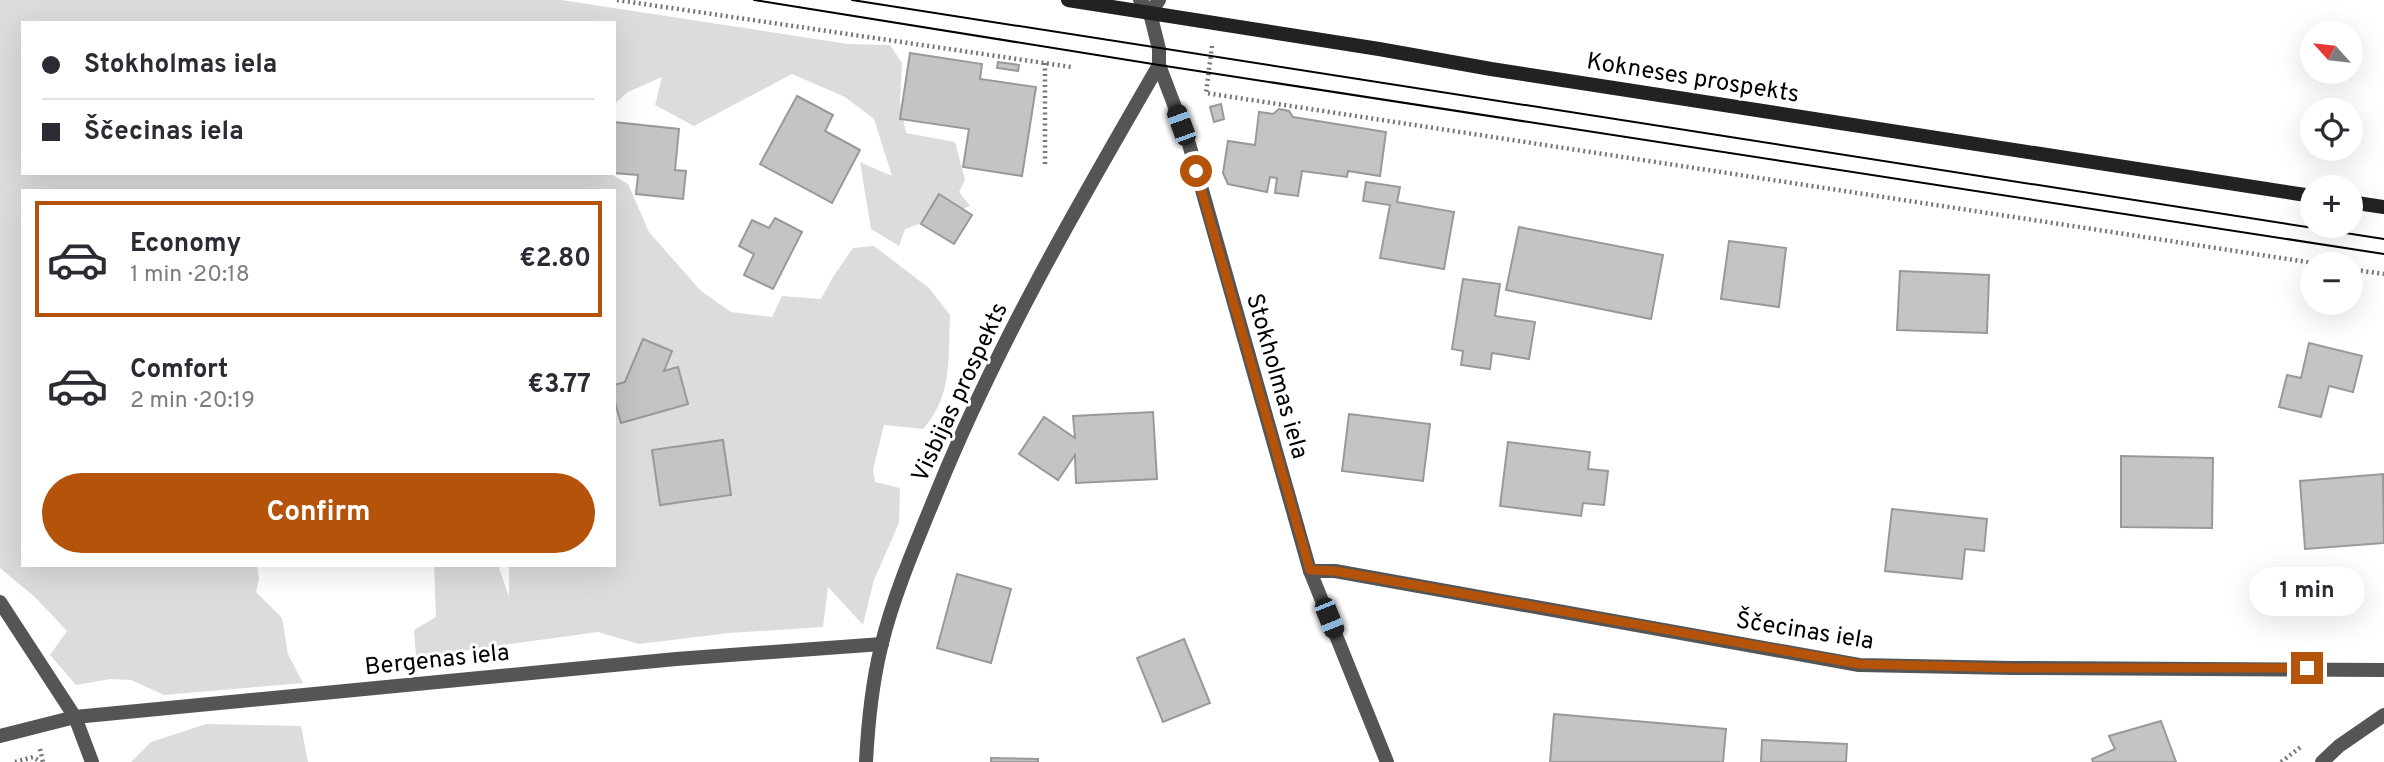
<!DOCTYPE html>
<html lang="en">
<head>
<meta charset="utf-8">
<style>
  body { margin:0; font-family:Overpass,sans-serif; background:#f7f7f7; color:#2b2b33; height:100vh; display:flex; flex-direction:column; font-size:26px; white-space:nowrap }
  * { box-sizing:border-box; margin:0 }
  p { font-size:23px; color:#7c7c81 }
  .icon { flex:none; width:38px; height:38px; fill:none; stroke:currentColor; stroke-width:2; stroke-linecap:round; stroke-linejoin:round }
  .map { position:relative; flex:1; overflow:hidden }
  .sheet { position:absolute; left:21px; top:189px; width:595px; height:378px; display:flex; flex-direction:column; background:#fff; border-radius:0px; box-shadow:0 7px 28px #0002 }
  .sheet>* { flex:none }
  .banner { position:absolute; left:21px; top:21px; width:595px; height:154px; border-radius:0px; box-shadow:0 7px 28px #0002; display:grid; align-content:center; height:154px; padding:0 21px; background:#fff }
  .needle { width:46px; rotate:297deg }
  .buttons { position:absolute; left:2300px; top:21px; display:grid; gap:14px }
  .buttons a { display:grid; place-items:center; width:63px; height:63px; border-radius:50%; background:#fff; box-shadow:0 7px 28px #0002; font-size:35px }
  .end { position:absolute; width:32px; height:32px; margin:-16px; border:9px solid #b45309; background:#fff; box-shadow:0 0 0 4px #fff }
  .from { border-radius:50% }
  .bubble { position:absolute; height:49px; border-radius:24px; background:#fff; box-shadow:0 7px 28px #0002; font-size:23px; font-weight:700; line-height:49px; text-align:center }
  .car { position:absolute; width:21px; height:42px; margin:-21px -10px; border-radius:9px; box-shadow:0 0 5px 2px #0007; background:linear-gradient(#222 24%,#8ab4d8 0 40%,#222 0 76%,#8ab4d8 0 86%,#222 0) }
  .banner b { display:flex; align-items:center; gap:24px; height:66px; font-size:26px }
  .banner b+b { border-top:2px solid #e1e1e2 }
  .banner i { width:18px; height:18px; background:#2b2b33 }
  ul { padding:12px 0 0; list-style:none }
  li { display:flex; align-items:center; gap:21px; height:116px; margin:0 14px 10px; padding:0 7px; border:4px solid transparent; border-radius:0px }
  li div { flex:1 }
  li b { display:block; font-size:26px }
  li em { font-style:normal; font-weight:700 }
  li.selected { border-color:#b45309 }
  li>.icon { width:63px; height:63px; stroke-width:1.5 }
  .action { display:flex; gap:14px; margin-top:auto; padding:14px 21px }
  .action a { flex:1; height:80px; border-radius:42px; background:#b45309; color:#fff; font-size:28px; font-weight:700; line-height:80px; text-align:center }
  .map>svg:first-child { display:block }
  .green { fill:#dcdcdc }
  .building { fill:#c4c4c4; stroke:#999; stroke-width:2 }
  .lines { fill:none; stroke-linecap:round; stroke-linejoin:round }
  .path { stroke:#777; stroke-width:4.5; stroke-dasharray:2 3.5; stroke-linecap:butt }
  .street { stroke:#555; stroke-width:14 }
  .secondary { stroke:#222; stroke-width:14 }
  .tram { stroke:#000; stroke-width:2 }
  .route { stroke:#b45309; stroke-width:9 }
  .labels { text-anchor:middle; stroke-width:6; stroke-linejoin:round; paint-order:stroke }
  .street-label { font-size:24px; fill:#000; stroke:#fff }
</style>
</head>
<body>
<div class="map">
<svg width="2384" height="762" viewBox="0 0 2384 762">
  <rect width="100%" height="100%" fill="#fff"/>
  <!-- green -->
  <g class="green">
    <path d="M0 0H561L848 44 890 45 902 63 900 102 906 133 955 142 965 180 959 192 970 206 905 229 899 246 871 229 860 162 892 176 874 119 845 97 792 74 694 126 655 105 662 77 628 92 614 104V23H23V173H609L628 184 649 232 701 291 731 312 772 317 782 296 821 299 833 277 853 248 874 246 929 288 950 315C948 357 953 396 923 429L884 425 873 470 875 482 900 488 899 523 874 580 863 625 828 587 823 627 729 633 639 644 598 632 416 657 414 630 436 617 434 565H498L509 597V565H614V191H23V565H257L259 579 256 592 282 618 288 654 303 683 164 695 131 680 111 679 76 685 50 655 67 631 35 597 0 568Z"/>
    <path d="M206 724 301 726 308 762H131L151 742Z"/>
  </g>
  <!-- building -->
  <g class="building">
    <path d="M910 53 982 64 980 79 1036 87 1022 176 963 167 969 129 900 119Z"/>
    <path d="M998 62 1019 65 1018 71 997 68Z"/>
    <path d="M797 96 833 115 825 131 860 150 832 203 760 164Z"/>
    <path d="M1221 104 1224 119 1214 122 1210 107Z"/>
    <path d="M1279 109 1289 111 1293 117 1386 132 1380 176 1348 171 1347 177 1302 171 1298 196 1275 193 1277 178 1270 177 1267 192 1228 184 1223 173 1228 141 1255 145 1259 112 1273 114Z"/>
    <path d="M614 122 679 129 675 170 686 171 683 199 636 194 638 175 614 173Z"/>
    <path d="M1366 182 1400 187 1397 202 1454 212 1444 269 1380 258 1390 205 1363 201Z"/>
    <path d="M939 194 972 215 954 244 921 224Z"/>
    <path d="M775 218 802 232 773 289 744 275 754 254 739 246 752 220 769 228Z"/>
    <path d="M1519 227 1663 255 1651 319 1506 290Z"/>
    <path d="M1729 241 1786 248 1779 307 1721 299Z"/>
    <path d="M1900 271 1989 275 1987 333 1897 330Z"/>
    <path d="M1463 279 1500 284 1495 316 1535 322 1529 359 1492 353 1490 369 1461 365 1463 351 1452 349Z"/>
    <path d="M643 339 672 351 664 371 678 367 688 404 621 423 614 399V385L625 382Z"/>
    <path d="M2309 343 2362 356 2353 392 2329 386 2321 417 2279 407 2287 375 2301 378Z"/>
    <path d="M1153 412 1157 479 1076 483 1075 455 1058 480 1019 454 1044 417 1075 438 1073 416Z"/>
    <path d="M1349 414 1430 424 1423 481 1342 471Z"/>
    <path d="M723 440 731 495 660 505 652 450Z"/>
    <path d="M1508 442 1590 452 1588 469 1608 471 1604 505 1583 503 1581 516 1500 506Z"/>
    <path d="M2121 456 2213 458 2212 528 2121 527Z"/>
    <path d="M2383 474 2384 543 2305 549 2300 481Z"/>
    <path d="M1892 509 1987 519 1984 551 1965 549 1962 579 1885 571Z"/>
    <path d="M957 574 1011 589 991 663 937 648Z"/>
    <path d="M1184 639 1210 703 1163 722 1137 658Z"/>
    <path d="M1554 714 1726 729 1723 762H1550Z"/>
    <path d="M2161 721 2176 762H2093L2092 759 2115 749 2109 736Z"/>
    <path d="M1762 740 1847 744 1846 762H1761Z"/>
    <path d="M991 758 1038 759V762H991Z"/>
  </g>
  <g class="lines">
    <!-- path -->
    <g class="path">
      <path d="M617 0 1071 67"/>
      <path d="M1212 46 1206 93 2320 264"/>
      <path d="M1045 63V167"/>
      <path d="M2350 269 2384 274"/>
      <path d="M40 749 43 762"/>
      <path d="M15 762 33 757 41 762"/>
      <path d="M2281 762 2302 746"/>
    </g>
    <!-- street -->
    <g class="street">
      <path d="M1140 0 1150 13 1159 49V65L1189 144 1310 571 1387 762"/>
      <path d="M1150 13 1159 0"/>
      <path d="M1310 571H1335L1859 665 2012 668 2384 670"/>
      <path d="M0 602 75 717 92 762"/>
      <path d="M0 736 75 717 676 659 882 644"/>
      <path d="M866 762C868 723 872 684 881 647 893 596 917 541 937 492 998 342 1078 205 1159 65"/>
      <path d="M2322 762 2339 746 2384 715"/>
    </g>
    <!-- secondary -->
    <g class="secondary">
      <path d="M1068 0 1379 49 1491 69 2312 196"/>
      <path d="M2350 202 2384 207"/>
    </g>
    <!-- tram -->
    <g class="tram">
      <path d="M754 0 1159 65 2384 254"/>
      <path d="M852 0 2384 239"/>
    </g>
  </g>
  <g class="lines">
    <!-- route -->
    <path class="route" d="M1196 171 1310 570 1335 571 1859 664 2012 668H2307"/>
  </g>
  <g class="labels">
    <!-- street labels -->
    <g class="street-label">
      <text transform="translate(1693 77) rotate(9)" y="8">Kokneses prospekts</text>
      <text transform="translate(1278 376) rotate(74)" y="8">Stokholmas iela</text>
      <text transform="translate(959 392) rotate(-65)" y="8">Visbijas prospekts</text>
      <text transform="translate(1805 630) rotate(9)" y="8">Ščecinas iela</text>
      <text transform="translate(437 659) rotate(-6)" y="8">Bergenas iela</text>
    </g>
  </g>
</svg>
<div class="buttons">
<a><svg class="needle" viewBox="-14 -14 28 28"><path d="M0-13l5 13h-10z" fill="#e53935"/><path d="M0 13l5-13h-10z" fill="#7c7c81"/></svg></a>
<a><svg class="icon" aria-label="locate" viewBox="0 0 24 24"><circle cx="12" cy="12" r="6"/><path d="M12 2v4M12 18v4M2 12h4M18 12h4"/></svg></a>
<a>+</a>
<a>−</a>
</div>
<i class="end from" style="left:1196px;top:171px"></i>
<i class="end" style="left:2307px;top:668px"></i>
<div class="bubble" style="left:2249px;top:567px;width:116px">1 min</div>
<i class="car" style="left:1181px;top:125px;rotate:340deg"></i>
<i class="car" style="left:1329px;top:618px;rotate:158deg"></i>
<div class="banner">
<b><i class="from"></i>Stokholmas iela</b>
<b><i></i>Ščecinas iela</b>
</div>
<section class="sheet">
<ul>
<li class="selected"><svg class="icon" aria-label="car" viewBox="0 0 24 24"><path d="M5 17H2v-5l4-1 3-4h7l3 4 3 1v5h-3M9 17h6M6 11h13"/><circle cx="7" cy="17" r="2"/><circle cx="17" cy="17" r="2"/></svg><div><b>Economy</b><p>1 min · 20:18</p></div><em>€2.80</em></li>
<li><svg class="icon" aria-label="car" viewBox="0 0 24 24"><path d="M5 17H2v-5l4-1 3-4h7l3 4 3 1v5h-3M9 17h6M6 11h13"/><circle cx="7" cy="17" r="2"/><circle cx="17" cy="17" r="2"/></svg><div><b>Comfort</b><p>2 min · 20:19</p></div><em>€3.77</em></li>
</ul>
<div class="action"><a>Confirm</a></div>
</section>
</div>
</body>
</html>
